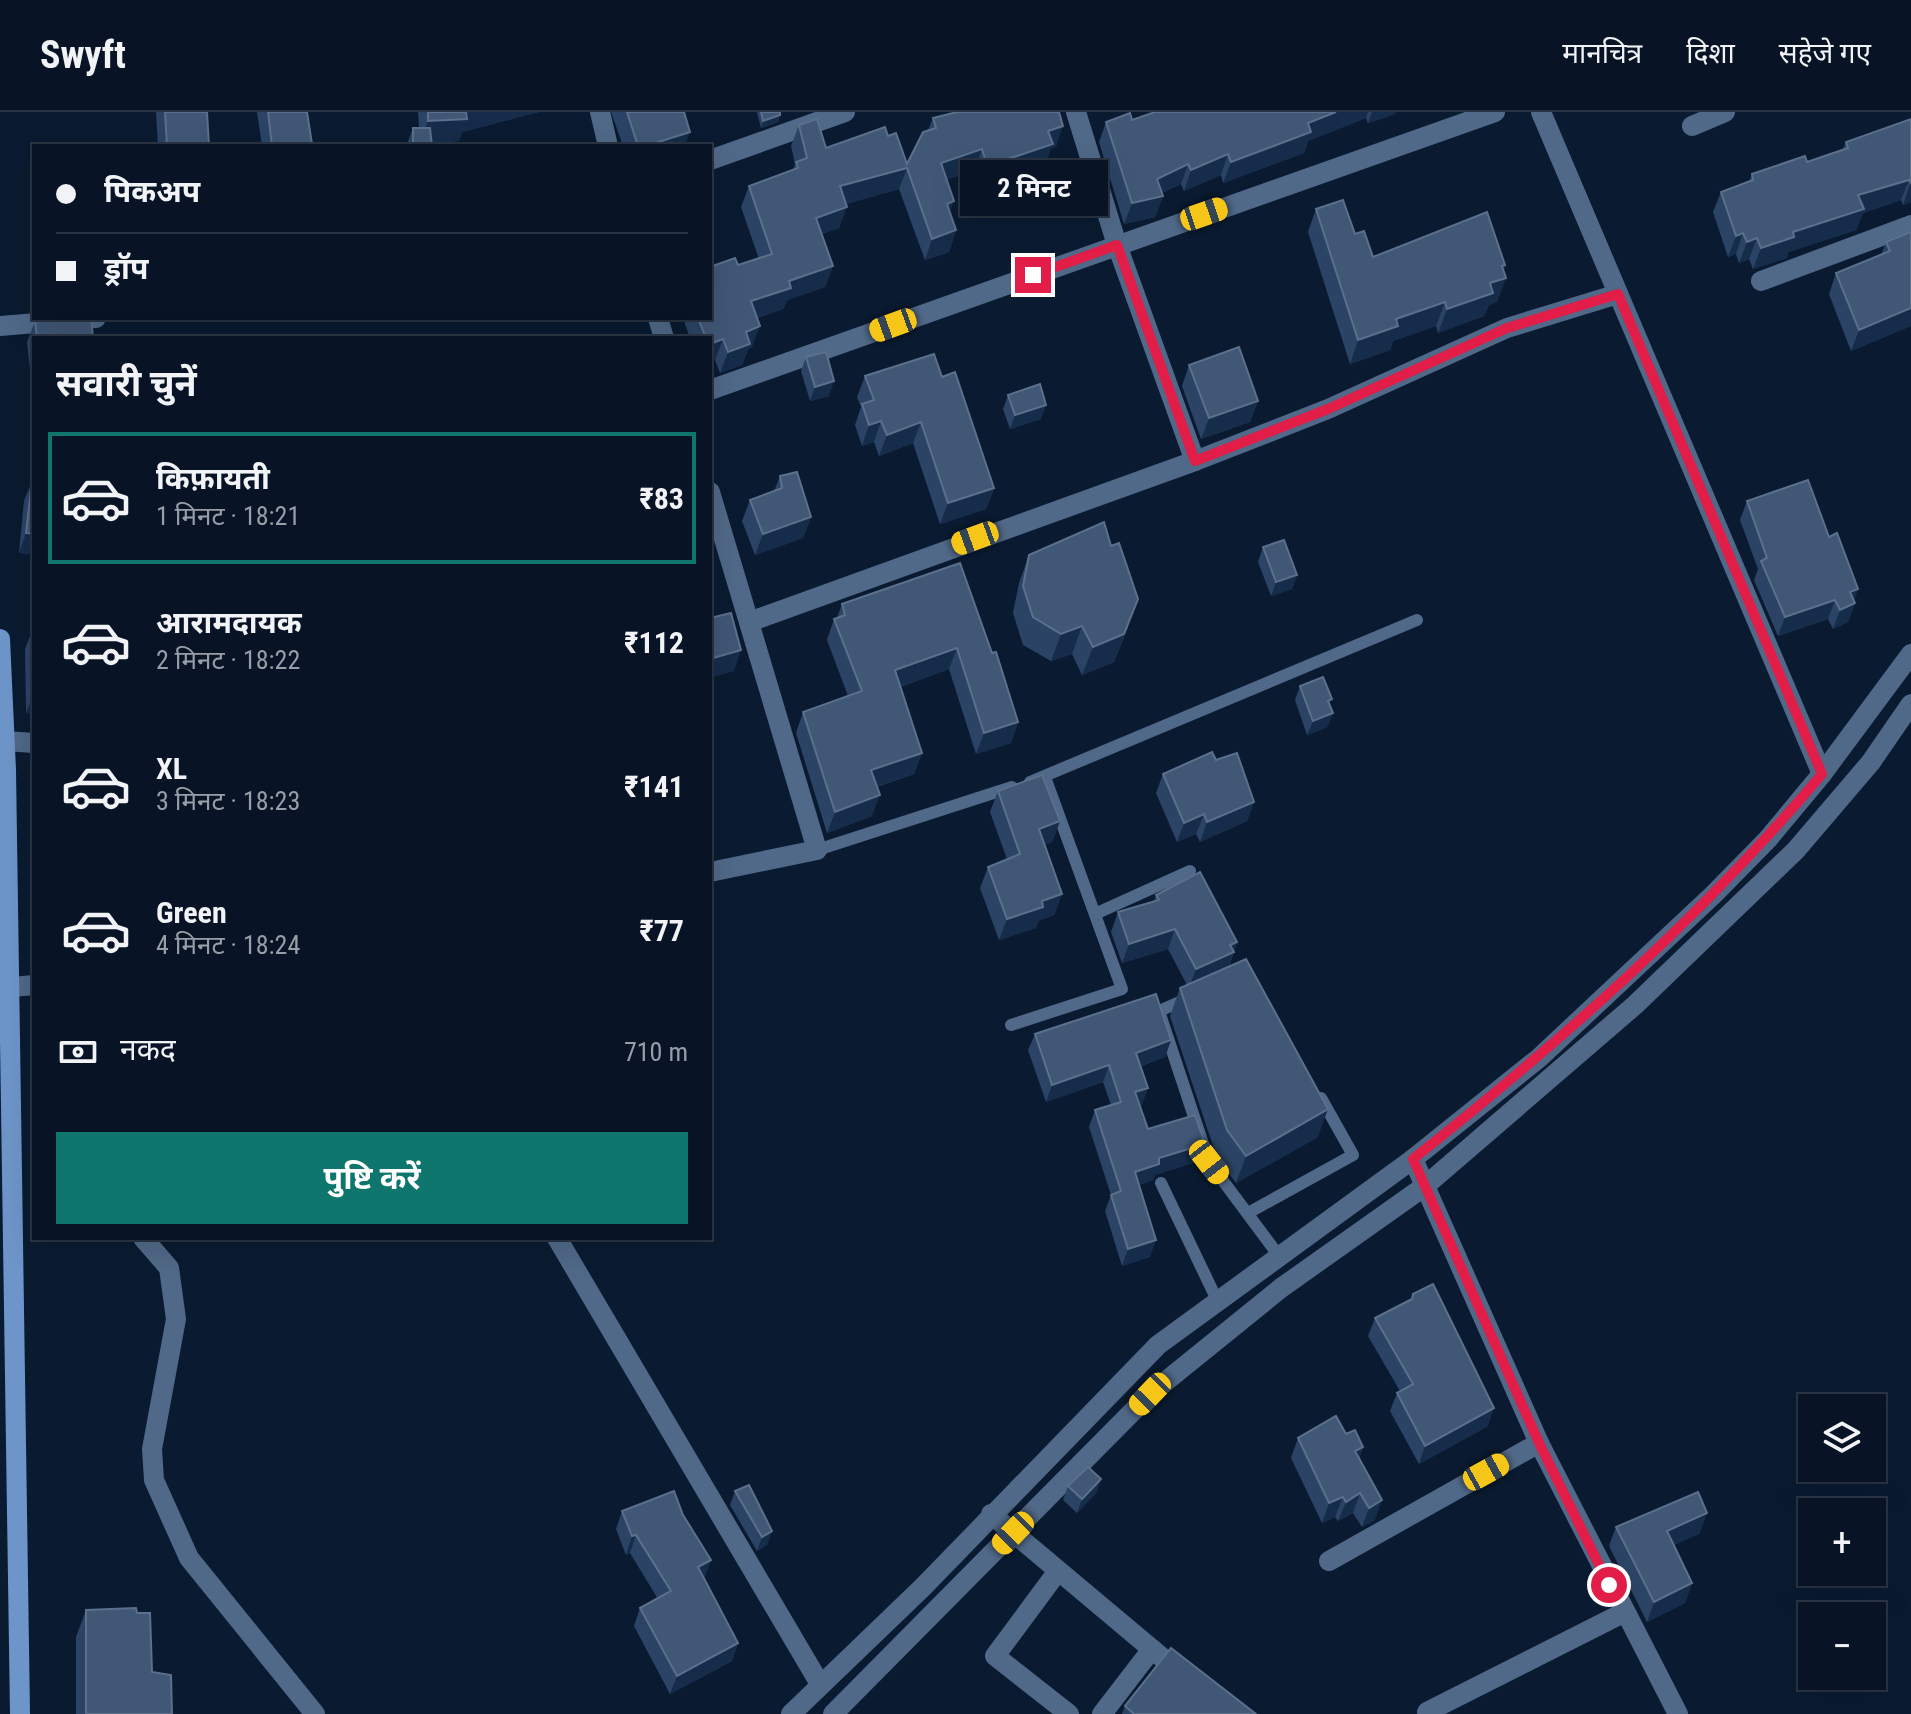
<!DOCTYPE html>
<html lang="hi">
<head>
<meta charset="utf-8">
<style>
  body { margin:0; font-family:"Roboto Condensed","Noto Sans Devanagari",sans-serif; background:#111d2d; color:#f1f3f6; height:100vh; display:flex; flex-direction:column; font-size:30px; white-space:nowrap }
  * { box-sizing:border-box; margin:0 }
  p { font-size:26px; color:#989ea7 }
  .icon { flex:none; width:44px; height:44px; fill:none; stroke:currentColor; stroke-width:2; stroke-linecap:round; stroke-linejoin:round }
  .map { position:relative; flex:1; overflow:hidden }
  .sheet { position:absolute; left:32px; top:224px; width:680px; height:904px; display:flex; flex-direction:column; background:#081425; border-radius:0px; box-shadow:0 8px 32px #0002,0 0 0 2px #293342 }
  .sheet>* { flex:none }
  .banner { position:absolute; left:32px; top:32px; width:680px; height:176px; border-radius:0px; box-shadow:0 8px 32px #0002,0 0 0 2px #293342; display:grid; align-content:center; height:176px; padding:0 24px; background:#081425 }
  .fabs { position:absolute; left:1798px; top:1282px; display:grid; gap:16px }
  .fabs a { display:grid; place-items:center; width:88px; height:88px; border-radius:0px; background:#081425; box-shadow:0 8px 32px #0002,0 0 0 2px #293342; font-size:40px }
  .end { position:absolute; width:36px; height:36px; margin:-18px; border:10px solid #e11d48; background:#fff; box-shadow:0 0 0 4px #fff }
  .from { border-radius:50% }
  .bubble { position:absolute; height:56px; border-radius:0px; background:#081425; box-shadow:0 8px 32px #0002,0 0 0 2px #293342; font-size:26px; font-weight:700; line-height:56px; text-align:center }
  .car { position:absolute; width:24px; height:48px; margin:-24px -12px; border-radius:10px; box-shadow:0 0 6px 2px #0007; background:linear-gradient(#f5c518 24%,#345 0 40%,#f5c518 0 76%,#345 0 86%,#f5c518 0) }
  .banner b { display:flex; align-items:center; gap:28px; height:76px; font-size:30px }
  .banner b+b { border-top:2px solid #293342 }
  .banner i { width:20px; height:20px; background:#f1f3f6 }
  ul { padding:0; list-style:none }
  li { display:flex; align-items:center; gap:24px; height:132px; margin:0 16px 12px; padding:0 8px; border:4px solid transparent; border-radius:0px }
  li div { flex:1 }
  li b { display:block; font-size:30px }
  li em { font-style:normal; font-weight:700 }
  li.current { border-color:#0f766e }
  li>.icon { width:72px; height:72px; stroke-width:1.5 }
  h2 { padding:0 24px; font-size:36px; line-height:96px }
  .pay { display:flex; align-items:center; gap:20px; height:88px; padding:0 24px; font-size:30px }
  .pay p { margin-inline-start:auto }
  .action { display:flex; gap:16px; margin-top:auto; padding:16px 24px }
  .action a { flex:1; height:92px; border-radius:0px; background:#0f766e; color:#fff; font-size:32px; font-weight:700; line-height:92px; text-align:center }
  header { display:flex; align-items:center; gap:48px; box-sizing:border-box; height:112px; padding:0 40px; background:#081425; border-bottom:2px solid #293342 }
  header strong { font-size:38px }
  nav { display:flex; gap:44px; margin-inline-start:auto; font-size:28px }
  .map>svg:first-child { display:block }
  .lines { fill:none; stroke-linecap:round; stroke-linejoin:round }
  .service { stroke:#506988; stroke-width:12 }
  .minor { stroke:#506988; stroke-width:20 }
  .tertiary { stroke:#506988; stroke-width:20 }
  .secondary { stroke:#6e95c9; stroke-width:20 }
  .wall { fill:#2b4466 }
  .shaded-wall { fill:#152c4a }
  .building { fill:#405776; stroke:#5b708c; stroke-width:2 }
  .route { stroke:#e11d48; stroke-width:10 }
</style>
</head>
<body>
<header>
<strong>Swyft</strong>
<nav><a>मानचित्र</a><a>दिशा</a><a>सहेजे गए</a></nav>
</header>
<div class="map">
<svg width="1911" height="1602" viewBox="0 0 1911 1602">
  <rect width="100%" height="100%" fill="#0a1b31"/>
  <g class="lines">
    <!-- service -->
    <g class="service">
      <path d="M1030 670 1417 508"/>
      <path d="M817 738 1012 675"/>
      <path d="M1095 802 1190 759"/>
      <path d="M1189 886 1159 899 1209 1050 1279 1144"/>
      <path d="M1011 913 1122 877 1045 665"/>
      <path d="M1161 1071 1218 1190"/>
      <path d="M1248 1101 1353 1043 1321 986"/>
    </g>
    <!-- minor -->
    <g class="minor">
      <path d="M600 0 608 34"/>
      <path d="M1076 0 1117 133 1195 349"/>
      <path d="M1541 0 1822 662"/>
      <path d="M1692 14 1725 0"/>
      <path d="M710 48 845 0"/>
      <path d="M1761 169 1911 113"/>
      <path d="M658 206 664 226"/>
      <path d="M0 214 96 206"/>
      <path d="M710 278 1495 0"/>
      <path d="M710 380 817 738 710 760"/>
      <path d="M749 510 1195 349 1328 297 1507 216 1618 182"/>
      <path d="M5 629 34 631"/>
      <path d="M0 876 34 873"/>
      <path d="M1413 1047 1539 1331 1678 1602"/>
      <path d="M143 1126 169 1156 176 1207 152 1337 154 1368 189 1446 315 1602"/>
      <path d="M557 1126 820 1572"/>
      <path d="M991 1402 1184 1564"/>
      <path d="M1329 1449 1539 1331"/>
      <path d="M1058 1459 995 1544 1069 1602"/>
      <path d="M1427 1600 1623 1501"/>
      <path d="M1102 1602 1152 1537"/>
    </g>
    <!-- tertiary -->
    <g class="tertiary">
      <path d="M791 1602 923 1475 1158 1233 1413 1047 1539 946 1713 783 1768 727 1822 662 1911 542"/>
      <path d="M833 1602 1150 1282 1281 1176 1425 1074 1635 893 1796 738 1871 650 1911 592"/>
    </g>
    <!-- secondary -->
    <path class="secondary" d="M0 527 6 658 20 1602"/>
  </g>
  <!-- wall -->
  <g class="wall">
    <path d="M156 0H207L209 34H158Z"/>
    <path d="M257 0H307L311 34H262Z"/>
    <path d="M418 0H539L462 20 459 29 407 32 413 16H419Z"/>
    <path d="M611 0H684L685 34H623Z"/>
    <path d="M757 0H780L778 10 761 16Z"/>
    <path d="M955 0H1059L1056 35 1051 36 1045 53 980 75 974 59 947 67 950 101 956 118 949 140 925 148 899 77 846 92 839 116 822 122 833 154 825 175 787 188 783 197 757 206 752 235 748 237 742 253 720 261 715 248 710 226H690L683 206H710L759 147 741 95 749 74 793 58 795 52 791 34 799 13 826 36 888 24 907 52 928 18 933 6Z"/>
    <path d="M1155 0H1396L1395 2 1368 11 1366 6 1308 29 1304 41 1223 71 1221 63 1184 79 1181 72 1162 81 1163 84 1155 105 1124 112 1099 30 1106 10 1132 8Z"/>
    <path d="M1911 7V90L1903 93 1901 88 1863 101 1856 118 1788 140 1787 146 1753 157 1749 147 1739 151 1736 142 1728 145 1713 100 1721 80 1749 70 1752 62 1807 50 1843 37 1846 30Z"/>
    <path d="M1316 97 1355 122 1373 145 1505 153 1497 190 1489 193 1484 204 1438 221 1436 214 1393 229 1390 238 1350 252 1308 120Z"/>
    <path d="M1911 120V214L1851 239 1829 182 1836 161 1881 143 1886 130Z"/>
    <path d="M35 209 93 226H34V276H32L27 230Z"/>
    <path d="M806 245 829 284 810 289 801 259Z"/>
    <path d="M1189 253 1258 289 1250 310 1201 327 1182 274Z"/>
    <path d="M865 264 942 265 994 376 986 397 940 412 913 331 879 344 874 330 862 334 855 313 861 295 857 285Z"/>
    <path d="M1008 283 1041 307 1010 317 1003 297Z"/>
    <path d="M780 364 811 405 803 426 755 443 742 409 750 388 774 379Z"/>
    <path d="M32 369H34V442L19 441 24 389Z"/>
    <path d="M1747 389 1829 425 1855 491 1848 510 1833 517 1828 507 1778 524 1754 468 1758 457 1740 408Z"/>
    <path d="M1263 435 1297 463 1292 477 1271 484 1258 450Z"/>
    <path d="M1029 443 1128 515 1114 550 1082 563 1072 542 1051 549 1023 533 1013 501 1019 471Z"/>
    <path d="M842 492 992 541 1018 610 1011 631 976 642 949 557 900 575 922 641 914 662 877 675 872 704 827 721 796 621 803 600 848 584 827 528 834 507 837 506Z"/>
    <path d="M32 519H34V602L26 601 25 537Z"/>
    <path d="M1300 574 1330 593 1333 601 1327 615 1307 623 1295 588Z"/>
    <path d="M1216 648 1254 690 1247 709 1200 730 1196 722 1177 730 1156 681 1163 662Z"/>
    <path d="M998 679 1060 709 1052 730 1044 733 1062 782 1054 803 1038 809 1036 816 999 828 980 776 988 755 1007 747 990 700Z"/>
    <path d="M1156 783 1237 830 1229 855 1318 1025 1236 1071 1217 1046 1170 904 1180 876 1187 873 1168 837 1122 851 1111 820 1118 800 1154 789Z"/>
    <path d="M1035 922 1171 928 1165 945 1141 954 1142 993H1140L1148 1017 1205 1032 1199 1049 1155 1063 1153 1068 1139 1073 1150 1145 1122 1154 1105 1099 1111 1083 1089 1015 1095 998 1111 993 1103 970 1046 990 1028 938Z"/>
    <path d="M1413 1182 1488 1314 1419 1352 1390 1299 1397 1281 1400 1279 1368 1224 1375 1206 1411 1188Z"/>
    <path d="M1346 1322 1363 1335 1359 1347 1375 1408 1362 1415 1353 1401 1338 1409 1335 1405 1322 1411 1291 1346 1298 1326Z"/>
    <path d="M1101 1367 1096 1381 1077 1401 1063 1388 1068 1374Z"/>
    <path d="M735 1379 772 1419 767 1433 757 1439 730 1393Z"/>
    <path d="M622 1399 683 1403 711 1448 704 1466 738 1531 732 1549 670 1582 634 1514 640 1496 658 1487 630 1441 626 1443 616 1417Z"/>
    <path d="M1616 1415 1700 1421 1674 1433 1692 1471 1685 1491 1647 1510 1609 1434Z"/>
    <path d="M86 1498 137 1501 152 1560 172 1602H76V1525Z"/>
    <path d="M1125 1594 1256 1602H1122Z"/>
  </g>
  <!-- shaded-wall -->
  <g class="shaded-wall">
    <path d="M466 0H539L462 20 459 29 420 31 428 9Z"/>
    <path d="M1336 0H1368L1366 6 1308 29 1304 41 1223 71 1231 50 1308 11Z"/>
    <path d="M1372 0H1396L1395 2 1368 11Z"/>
    <path d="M780 3 778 10 761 16 763 9Z"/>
    <path d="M1063 14 1056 35 1051 36 1045 53 980 75 987 54 1048 19Z"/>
    <path d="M690 20 685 34H646Z"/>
    <path d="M982 37 974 59 934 72 941 51Z"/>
    <path d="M1228 42 1221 63 1184 79 1191 58Z"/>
    <path d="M1188 52 1181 72 1149 87 1163 84 1155 105 1124 112 1132 91 1157 67Z"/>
    <path d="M907 56 899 77 832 96 840 74Z"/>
    <path d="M1909 68 1901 88 1863 101 1856 118 1788 140 1787 146 1753 157 1761 136 1793 120 1858 83Z"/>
    <path d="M1911 71V90L1903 93 1910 72Z"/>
    <path d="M954 89 946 110 947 92Z"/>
    <path d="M847 95 839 116 809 127 816 106Z"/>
    <path d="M956 118 949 140 925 148 932 127Z"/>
    <path d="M1743 121 1736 142 1728 145 1736 124Z"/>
    <path d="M1757 126 1749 147 1739 151 1747 130Z"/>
    <path d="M1505 153 1499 168 1506 166 1497 190 1489 193 1484 204 1438 221 1447 197 1490 171 1502 154Z"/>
    <path d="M833 154 825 175 787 188 783 197 743 210 751 189 789 169Z"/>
    <path d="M1445 190 1436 214 1393 229 1390 238 1350 252 1358 228 1396 207Z"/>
    <path d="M1911 196V214L1851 239 1859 218Z"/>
    <path d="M760 214 752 235 748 237 742 253 720 261 728 240 746 220Z"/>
    <path d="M723 227 715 248 710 250V232Z"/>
    <path d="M834 269 829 284 810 289 815 275Z"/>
    <path d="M1258 289 1250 310 1201 327 1209 306Z"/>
    <path d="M1046 293 1041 307 1010 317 1015 303Z"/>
    <path d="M881 309 874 330 862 334 869 313Z"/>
    <path d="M921 310 913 331 879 344 887 323Z"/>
    <path d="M994 376 986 397 940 412 948 391Z"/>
    <path d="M811 405 803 426 755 443 763 422Z"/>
    <path d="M26 421 34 422V442L19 441Z"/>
    <path d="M1297 463 1292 477 1271 484 1276 470Z"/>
    <path d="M1858 477 1853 492 1855 491 1848 510 1833 517 1840 498 1850 480Z"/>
    <path d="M1138 487 1114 550 1082 563 1093 535Z"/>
    <path d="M1835 488 1828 507 1778 524 1785 505Z"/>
    <path d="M1082 514 1072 542 1051 549 1061 522Z"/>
    <path d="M957 536 949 557 887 579 895 558Z"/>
    <path d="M741 538 734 559 710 566V547Z"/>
    <path d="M33 583 34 602 26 601Z"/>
    <path d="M1333 601 1327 615 1307 623 1313 609Z"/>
    <path d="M1018 610 1011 631 976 642 984 621Z"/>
    <path d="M922 641 914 662 863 679 871 658Z"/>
    <path d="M880 683 872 704 827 721 835 700Z"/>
    <path d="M1254 690 1247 709 1200 730 1207 710Z"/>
    <path d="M1204 702 1196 722 1177 730 1184 711Z"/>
    <path d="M1060 709 1052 730 1031 738 1039 717Z"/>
    <path d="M1062 782 1054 803 1038 809 1036 816 999 828 1007 807 1042 789Z"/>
    <path d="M1175 817 1168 837 1122 851 1129 832Z"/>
    <path d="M1237 830 1227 859 1189 876 1196 857Z"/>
    <path d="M1171 928 1165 945 1130 957 1136 941Z"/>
    <path d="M1109 953 1103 970 1046 990 1052 973Z"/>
    <path d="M1148 976 1142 993 1129 997 1135 980Z"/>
    <path d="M1328 997 1318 1025 1236 1071 1246 1044Z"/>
    <path d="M1205 1032 1199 1049 1155 1063 1153 1068 1129 1077 1135 1060 1159 1046Z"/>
    <path d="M1156 1128 1150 1145 1122 1154 1128 1137Z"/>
    <path d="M1494 1296 1488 1314 1419 1352 1425 1334Z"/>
    <path d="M1363 1335 1356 1355 1355 1339Z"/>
    <path d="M1101 1367 1096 1381 1077 1401 1082 1387Z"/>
    <path d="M1360 1381 1353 1401 1338 1409 1346 1390Z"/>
    <path d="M1343 1385 1335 1405 1322 1411 1329 1391Z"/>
    <path d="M1382 1388 1375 1408 1362 1415 1369 1396Z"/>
    <path d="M1707 1401 1700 1421 1660 1439 1667 1419Z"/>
    <path d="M772 1419 767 1433 757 1439 762 1425Z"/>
    <path d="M636 1423 630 1441 626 1443 632 1424Z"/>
    <path d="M711 1448 704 1466 698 1455Z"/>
    <path d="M1692 1471 1685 1491 1647 1510 1654 1490Z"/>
    <path d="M738 1531 732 1549 670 1582 677 1564Z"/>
  </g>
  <!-- building -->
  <g class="building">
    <path d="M165 0H207L209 34H167Z"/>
    <path d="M268 0H307L312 32 300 34H272Z"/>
    <path d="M428 0H466L467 7 428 9Z"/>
    <path d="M627 0H684L690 20 646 34H638Z"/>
    <path d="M761 0H780V3L763 9Z"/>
    <path d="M957 0H1059L1063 14 1048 19 1053 32 987 54 982 37 941 51 954 89 947 92 956 118 932 127 907 56 840 74 847 95 816 106 833 154 789 169 791 176 751 189 760 214 746 220 750 232 728 240 723 227 710 232V226H706L698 206H710V155L735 146 738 153 772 142 749 74 798 56 796 50 807 46 799 13 817 7 826 36 885 15 888 24 896 21 907 52 923 20 936 16 933 6Z"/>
    <path d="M1155 0H1336L1308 11 1311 20 1231 50 1228 42 1191 58 1188 52 1157 67 1163 84 1132 91 1106 10 1130 1 1132 8Z"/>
    <path d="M1911 7V71L1909 68 1858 83 1864 97 1793 120 1794 125 1761 136 1757 126 1747 130 1743 121 1736 124 1721 80 1753 68 1752 62 1805 44 1807 50 1848 36 1846 30Z"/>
    <path d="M413 16H430L432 34H348L413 32Z"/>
    <path d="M1343 88 1355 122 1364 119 1373 145 1487 100 1505 153 1502 154 1506 166 1490 171 1493 181 1447 197 1445 190 1396 207 1398 214 1358 228 1316 97Z"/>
    <path d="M1911 120V196L1859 218 1836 161 1890 139 1886 130Z"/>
    <path d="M52 206H91L93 226H37L35 209Z"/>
    <path d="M1239 235 1258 289 1209 306 1189 253Z"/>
    <path d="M826 240 834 269 815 275 806 245Z"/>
    <path d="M934 242 942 265 955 260 994 376 948 391 921 310 887 323 881 309 869 313 862 292 874 288 865 264Z"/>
    <path d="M1040 272 1046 293 1015 303 1008 283Z"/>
    <path d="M797 360 811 405 763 422 750 388 782 376 780 364Z"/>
    <path d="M1808 368 1829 425 1837 421 1858 477 1850 480 1855 491 1840 498 1835 488 1785 505 1761 449 1767 446 1747 389Z"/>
    <path d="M32 369H34V422L26 421Z"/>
    <path d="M1104 410 1111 434 1119 431 1138 487 1124 522 1093 535 1082 514 1061 522 1033 505 1023 474 1029 443Z"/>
    <path d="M1284 428 1297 463 1276 470 1263 435Z"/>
    <path d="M960 451 992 541 996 540 1018 610 984 621 957 536 895 558 922 641 871 658 880 683 835 700 803 600 862 579 834 507 845 503 842 492Z"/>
    <path d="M731 501 741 538 710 547V506Z"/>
    <path d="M32 519H34V583H33Z"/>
    <path d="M1323 565 1332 587 1328 589 1333 601 1313 609 1300 574Z"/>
    <path d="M1212 640 1216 648 1237 641 1254 690 1207 710 1204 702 1184 711 1163 662Z"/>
    <path d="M1042 663 1060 709 1039 717 1062 782 1042 789 1043 795 1007 807 988 755 1020 742 998 679Z"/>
    <path d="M1200 760 1237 830 1230 833 1234 840 1196 857 1175 817 1129 832 1118 800 1159 788 1156 783Z"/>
    <path d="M1246 847 1328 997 1246 1044 1227 1018 1180 876Z"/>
    <path d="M1156 882 1171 928 1136 941 1148 976 1135 980 1148 1017 1195 1003 1205 1032 1159 1046V1052L1135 1060 1156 1128 1128 1137 1111 1083 1121 1079 1095 998 1121 990 1109 953 1052 973 1035 922Z"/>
    <path d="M1433 1172 1494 1296 1425 1334 1397 1281 1413 1272 1375 1206 1412 1187 1413 1182Z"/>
    <path d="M1336 1304 1346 1322 1355 1318 1363 1335 1355 1339 1382 1388 1369 1396 1360 1381 1346 1390 1343 1385 1329 1391 1298 1326Z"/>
    <path d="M1088 1355 1101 1367 1082 1387 1068 1374Z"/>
    <path d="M749 1373 772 1419 762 1425 735 1379Z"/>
    <path d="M674 1379 683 1403 711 1448 698 1455 738 1531 677 1564 640 1496 671 1479 636 1423 632 1424 622 1399Z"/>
    <path d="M1698 1380 1707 1401 1667 1419 1692 1471 1654 1490 1616 1415Z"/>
    <path d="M136 1496 137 1501H150L152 1560 171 1563 172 1602H86V1498Z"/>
    <path d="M1171 1536 1256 1602H1134L1125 1594Z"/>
  </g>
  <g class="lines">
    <!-- route -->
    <path class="route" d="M1033 163 1117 133 1195 349 1328 297 1507 216 1618 182 1822 662C1701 806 1560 930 1413 1047L1539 1331 1609 1473"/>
  </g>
</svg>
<div class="fabs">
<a><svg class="icon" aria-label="layers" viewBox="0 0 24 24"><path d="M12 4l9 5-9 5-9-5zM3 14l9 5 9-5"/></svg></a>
<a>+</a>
<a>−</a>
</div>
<i class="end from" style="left:1609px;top:1473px"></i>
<i class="end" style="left:1033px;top:163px"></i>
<div class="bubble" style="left:960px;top:48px;width:148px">2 मिनट</div>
<i class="car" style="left:1204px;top:102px;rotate:71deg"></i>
<i class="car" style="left:893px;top:213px;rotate:250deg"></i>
<i class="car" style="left:975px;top:426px;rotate:250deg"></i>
<i class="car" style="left:1209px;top:1050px;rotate:142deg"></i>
<i class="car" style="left:1150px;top:1282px;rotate:224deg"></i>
<i class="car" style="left:1486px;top:1360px;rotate:61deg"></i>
<i class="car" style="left:1013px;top:1421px;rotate:224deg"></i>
<div class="banner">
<b><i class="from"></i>पिकअप</b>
<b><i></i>ड्रॉप</b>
</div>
<section class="sheet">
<h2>सवारी चुनें</h2>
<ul>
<li class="current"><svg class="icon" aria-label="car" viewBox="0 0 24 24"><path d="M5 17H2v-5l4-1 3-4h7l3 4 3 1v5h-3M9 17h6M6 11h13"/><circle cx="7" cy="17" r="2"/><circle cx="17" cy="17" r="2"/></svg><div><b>किफ़ायती</b><p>1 मिनट · 18:21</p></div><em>₹83</em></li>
<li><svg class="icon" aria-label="car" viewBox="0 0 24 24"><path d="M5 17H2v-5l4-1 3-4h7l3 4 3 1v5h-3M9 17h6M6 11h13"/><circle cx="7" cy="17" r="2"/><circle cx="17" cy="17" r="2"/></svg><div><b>आरामदायक</b><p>2 मिनट · 18:22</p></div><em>₹112</em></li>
<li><svg class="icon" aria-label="car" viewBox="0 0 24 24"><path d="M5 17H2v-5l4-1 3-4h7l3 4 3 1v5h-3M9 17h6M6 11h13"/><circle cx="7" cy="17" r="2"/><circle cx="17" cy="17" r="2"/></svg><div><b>XL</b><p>3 मिनट · 18:23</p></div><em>₹141</em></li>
<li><svg class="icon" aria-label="car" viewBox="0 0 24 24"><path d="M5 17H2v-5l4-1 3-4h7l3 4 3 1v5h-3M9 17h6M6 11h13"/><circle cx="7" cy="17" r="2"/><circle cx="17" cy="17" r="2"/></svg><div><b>Green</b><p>4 मिनट · 18:24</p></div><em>₹77</em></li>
</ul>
<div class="pay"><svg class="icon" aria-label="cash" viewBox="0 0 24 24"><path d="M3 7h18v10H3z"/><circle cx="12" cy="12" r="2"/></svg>नकद<p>710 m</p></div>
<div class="action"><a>पुष्टि करें</a></div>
</section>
</div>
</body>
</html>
